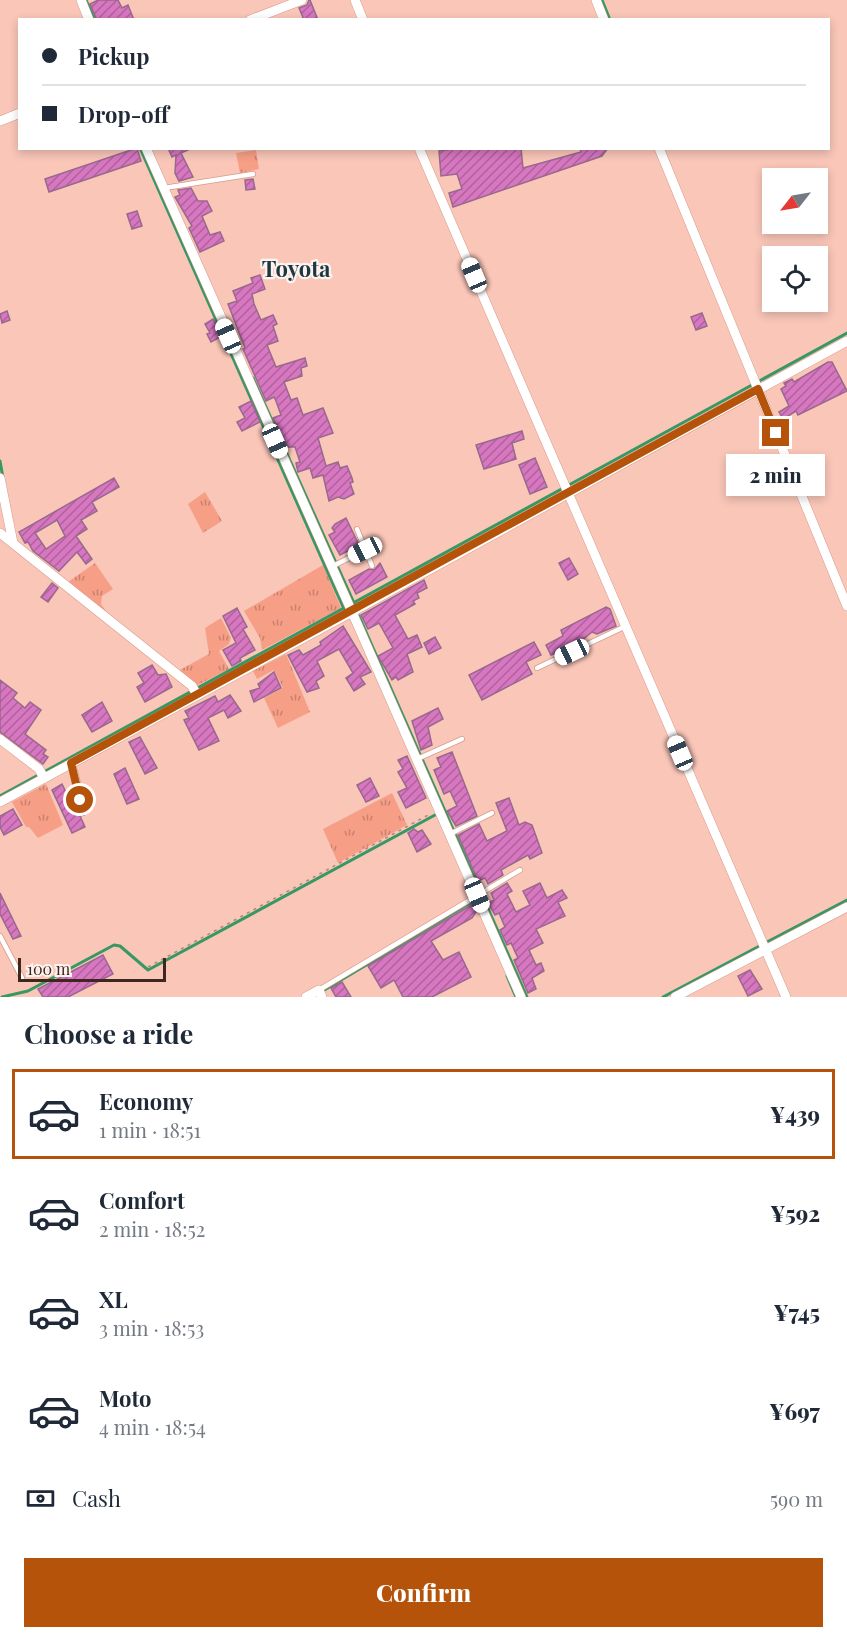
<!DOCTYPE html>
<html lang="en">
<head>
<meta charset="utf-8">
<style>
  body { margin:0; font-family:"Playfair Display",serif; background:#f2f2f3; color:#1f2937; height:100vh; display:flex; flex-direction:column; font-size:22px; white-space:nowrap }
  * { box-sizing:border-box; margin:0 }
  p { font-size:20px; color:#747a83 }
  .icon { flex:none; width:33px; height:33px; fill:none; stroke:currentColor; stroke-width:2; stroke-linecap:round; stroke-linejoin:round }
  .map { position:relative; height:997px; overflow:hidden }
  .details { display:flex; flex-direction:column; background:#fff; flex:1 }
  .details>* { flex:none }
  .guide { position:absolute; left:18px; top:18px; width:812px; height:132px; border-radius:0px; box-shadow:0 3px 9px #0003; display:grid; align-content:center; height:132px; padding:0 24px; background:#fff }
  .needle { width:39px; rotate:239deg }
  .fabs { position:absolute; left:762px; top:168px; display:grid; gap:12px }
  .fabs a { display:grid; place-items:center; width:66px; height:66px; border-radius:0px; background:#fff; box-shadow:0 3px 9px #0003; font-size:30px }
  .scale { position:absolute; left:18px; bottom:15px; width:148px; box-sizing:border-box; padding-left:6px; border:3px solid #3f2720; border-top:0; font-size:16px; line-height:21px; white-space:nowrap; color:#3f2720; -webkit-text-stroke:4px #fff1ed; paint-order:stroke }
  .end { position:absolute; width:27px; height:27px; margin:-14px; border:8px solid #b45309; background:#fff; box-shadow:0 0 0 3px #fff }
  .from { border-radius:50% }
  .bubble { position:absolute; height:42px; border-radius:0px; background:#fff; box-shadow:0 3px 9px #0003; font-size:20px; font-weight:800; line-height:42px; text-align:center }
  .car { position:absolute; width:18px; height:36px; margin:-18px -9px; border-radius:8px; box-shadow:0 0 4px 2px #0007; background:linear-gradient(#fff 24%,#345 0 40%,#fff 0 76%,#345 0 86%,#fff 0) }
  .guide b { display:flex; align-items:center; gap:21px; height:57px; font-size:22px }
  .guide b+b { border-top:2px solid #e0e1e3 }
  .guide i { width:15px; height:15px; background:#1f2937 }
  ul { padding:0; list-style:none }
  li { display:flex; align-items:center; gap:18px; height:90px; margin:0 12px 9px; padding:0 12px; border:3px solid transparent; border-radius:0px }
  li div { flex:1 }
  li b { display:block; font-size:22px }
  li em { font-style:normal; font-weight:800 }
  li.active { border-color:#b45309 }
  li>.icon { width:54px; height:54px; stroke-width:1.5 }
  h2 { padding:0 24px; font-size:27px; line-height:72px }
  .pay { display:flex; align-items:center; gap:15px; height:66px; padding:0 24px; font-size:22px }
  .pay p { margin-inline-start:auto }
  .action { display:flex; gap:12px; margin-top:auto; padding:12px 24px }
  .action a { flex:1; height:69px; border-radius:0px; background:#b45309; color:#fff; font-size:24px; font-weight:800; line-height:69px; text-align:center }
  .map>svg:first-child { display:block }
  .grass { fill:url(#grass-tufts) }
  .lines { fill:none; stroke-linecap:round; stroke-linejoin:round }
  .stream { stroke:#379864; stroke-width:3 }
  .building { fill:url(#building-hatch); stroke:#98698c; stroke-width:1.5; fill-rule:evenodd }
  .service-casing { stroke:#d89b8a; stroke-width:6 }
  .minor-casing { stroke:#d89b8a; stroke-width:10 }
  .path { stroke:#ae867b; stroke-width:1.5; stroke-dasharray:3 4.5; stroke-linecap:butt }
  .service { stroke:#fff; stroke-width:4.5 }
  .minor { stroke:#fff; stroke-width:9 }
  .route { stroke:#b45309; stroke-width:8 }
  .labels { text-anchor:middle; stroke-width:4.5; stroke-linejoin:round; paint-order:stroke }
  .quarter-label { font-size:22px; font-weight:bold; fill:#193941; stroke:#fff1ed }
</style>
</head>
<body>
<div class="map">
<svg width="847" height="997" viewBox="0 0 847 997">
  <defs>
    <pattern id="grass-tufts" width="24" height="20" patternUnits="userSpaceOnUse" patternTransform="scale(1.5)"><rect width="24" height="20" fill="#f79e86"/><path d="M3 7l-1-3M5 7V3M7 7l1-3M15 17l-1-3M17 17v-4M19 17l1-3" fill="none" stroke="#c9816d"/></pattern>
    <pattern id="building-hatch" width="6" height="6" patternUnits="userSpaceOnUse" patternTransform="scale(1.5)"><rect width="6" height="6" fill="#d776c1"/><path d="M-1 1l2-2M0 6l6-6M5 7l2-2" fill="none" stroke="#b0619c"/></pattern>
  </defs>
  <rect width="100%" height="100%" fill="#f9c6b8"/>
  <!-- grass -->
  <g class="grass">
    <path d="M256 150 259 169 240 173 236 153Z"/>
    <path d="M205 492 222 521 203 533 188 504Z"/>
    <path d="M95 563 113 589 102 596 101 604 108 614 68 582Z"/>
    <path d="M323 565 341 608 262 650 260 638 244 611Z"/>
    <path d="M221 618 231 638 229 644 219 651 229 669 196 686 178 671 209 654 205 628Z"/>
    <path d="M286 654 310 712 278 728 264 698 283 688 274 670 257 679 253 671Z"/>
    <path d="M46 784 63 825 38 838 29 827H26L12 802Z"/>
    <path d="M392 793 407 825 338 863 323 829Z"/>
  </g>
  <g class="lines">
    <!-- stream -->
    <g class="stream">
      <path d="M86 0 95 20"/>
      <path d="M602 0 610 20"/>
      <path d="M140 148 344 609"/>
      <path d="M253 378 354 603"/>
      <path d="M0 461 3 478"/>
      <path d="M359 616 527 997"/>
      <path d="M0 796 847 333"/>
      <path d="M507 976 516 997"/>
      <path d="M321 992 472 902 476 904"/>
      <path d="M2 997 28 991 114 945 120 946 148 970 435 815"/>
      <path d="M663 997 847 900"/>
    </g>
  </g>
  <!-- building -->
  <g class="building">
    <path d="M98 0H118L122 8 128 5 134 20H97L90 4Z"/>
    <path d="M309 0H310L318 20H304L299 8 307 5Z"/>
    <path d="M137 148 141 161 49 192 45 179Z"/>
    <path d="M168 148H192L181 153 193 177 179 181 175 173 176 155 172 157Z"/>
    <path d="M460 148H521L523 168 581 152 580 148H608L602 156 453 207 449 193 462 189 457 174 441 176 439 151Z"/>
    <path d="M253 179 255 189 246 190 245 180Z"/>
    <path d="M191 188 198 201H207L212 211 202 216 210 235 220 232 224 241 200 252 189 228 192 226 175 197 180 195 178 190Z"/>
    <path d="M137 211 142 226 132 229 127 214Z"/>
    <path d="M260 275 265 289 252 294 254 304 261 320 273 315 277 324 273 326 278 341 267 345 276 367 305 358 307 366 301 368 302 376 284 382 291 400 297 398 303 415 323 408 333 433 318 438 326 466 338 462 340 468 347 466 352 478 353 482 350 483 354 494 344 499 338 497 329 501 323 475 313 478 310 468 298 472 296 463 300 462 295 447H288L273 418 281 415 276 401 274 397 266 401 243 349 245 348 228 304 237 301 233 291 253 283 251 278Z"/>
    <path d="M7 311 10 320 2 323 0 314Z"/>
    <path d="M702 313 707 326 696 330 691 317Z"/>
    <path d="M213 319 222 336 211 342 207 334 210 333 205 324Z"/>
    <path d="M828 362H832L847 391 798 415 796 411 783 419 779 412 789 406 781 389 786 386 784 383 792 379 794 382Z"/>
    <path d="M251 401 260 422 242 431 237 422 245 418 239 407Z"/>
    <path d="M522 431 524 439 512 443 516 459 484 469 476 445Z"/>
    <path d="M535 458 547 487 530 494 519 465Z"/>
    <path d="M114 478 119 487 92 502 97 511 81 520 87 529 76 536 92 559 86 564 77 552 59 571 33 551 28 542 25 543 19 532ZM57 520 65 536 46 549 35 533Z"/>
    <path d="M346 518 359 545 340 555 329 535 335 532 332 528 335 524Z"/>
    <path d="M569 558 578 574 568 580 559 563Z"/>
    <path d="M380 563 387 577 356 594 349 580 369 569 374 570Z"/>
    <path d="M424 580 427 588 417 593 419 598 413 601 415 604 395 615 408 639 417 635 422 647 407 654 413 672 398 680 396 677 392 680 378 656 393 648 379 623 368 629 361 615Z"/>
    <path d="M52 583 58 588 48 602 41 597Z"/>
    <path d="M606 607 610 609 616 626 597 634 592 632 576 645 551 655 546 645 563 636 561 630Z"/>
    <path d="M237 608 247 627 243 629 255 650 240 658 241 661 232 666 223 650 236 643 223 616Z"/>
    <path d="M343 626 371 672 360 677 365 684 354 691 346 678 353 673 339 649 317 661 324 676 316 681 319 688 307 692 288 655 299 650 303 655 321 645 320 642Z"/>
    <path d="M435 637 441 648 429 654 424 643Z"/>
    <path d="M534 642 541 655 526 662 532 674 482 700 469 675Z"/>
    <path d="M152 665 158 675 166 674 172 687 145 702 137 687 144 683 138 673Z"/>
    <path d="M274 672 281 688 254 702 250 691 260 688 258 684Z"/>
    <path d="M0 680 17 693 13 698 25 708 30 702 41 710 25 734 46 750 43 754 48 757 43 764 0 732Z"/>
    <path d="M230 695 241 711 228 718 224 710 208 718 219 741 199 750 184 720 189 718 185 711 215 696 218 702Z"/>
    <path d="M102 702 112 721 92 732 82 715Z"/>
    <path d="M438 708 443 719 428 727 432 745 421 750 412 721Z"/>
    <path d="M140 737 157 768 145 774 129 742Z"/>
    <path d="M452 752 477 816 456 826 447 811 457 806 450 791 444 794 434 770 441 767 437 758Z"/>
    <path d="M407 756 426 798 406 808 398 792 407 788 398 772 403 769 398 760Z"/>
    <path d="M125 768 139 799 127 804 114 774Z"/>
    <path d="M370 778 379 796 366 802 357 785Z"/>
    <path d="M62 784 67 794 75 790 78 806 84 815 80 816 85 827 72 833 52 790Z"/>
    <path d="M509 798 519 825 525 822 532 825 542 853 530 859 528 855 501 870 503 875 488 884 485 878 478 881 458 835 479 824 487 841 507 831 496 803Z"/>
    <path d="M13 809 22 825 4 835 0 827V816Z"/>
    <path d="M414 829 418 832 422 830 431 844 417 852 408 833Z"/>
    <path d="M507 883 512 891 507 894 516 912 530 905 523 891 540 883 547 898 562 890 567 898 558 902 565 916 536 929 543 943 529 950 536 965 541 963 544 971 532 978 536 989 528 993 514 960 518 958 511 943 507 945 500 930 505 927 499 913 495 915 488 903 494 900 491 893Z"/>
    <path d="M0 893 21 936 13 939 0 914Z"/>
    <path d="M473 904 476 912 472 918 431 941 443 960 459 952 471 977 432 997H403L394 980 381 988 368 966Z"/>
    <path d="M103 955 113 974 68 997H43L38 989Z"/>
    <path d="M750 970 762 989 748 996 738 976Z"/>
    <path d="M342 982 351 997H336L331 988Z"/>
  </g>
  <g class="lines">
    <!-- service casing -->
    <g class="service-casing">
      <g id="service">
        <path d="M164 188 253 174"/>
        <path d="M357 529 372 566"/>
        <path d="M333 566 365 550"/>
        <path d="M537 668 626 626"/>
        <path d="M415 760 462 739"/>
        <path d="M72 764C80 779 77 795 85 810"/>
        <path d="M450 834 492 813"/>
        <path d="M0 936 22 978"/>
        <path d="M319 990 520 870"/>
      </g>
    </g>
    <!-- minor casing -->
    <g class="minor-casing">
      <g id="minor">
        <path d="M81 0 89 20"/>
        <path d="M355 0 363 20"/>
        <path d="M596 0 604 20"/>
        <path d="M250 20 302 0"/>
        <path d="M0 121 20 113"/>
        <path d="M146 148 352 612 847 341"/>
        <path d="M419 148 786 997"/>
        <path d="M659 148 847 606"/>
        <path d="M0 478 13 543"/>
        <path d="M0 533 192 686 197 695"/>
        <path d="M0 739 39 769 44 778"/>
        <path d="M0 802 352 612 521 997"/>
        <path d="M306 997 319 990 322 997"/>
        <path d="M675 997 847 907"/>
      </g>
    </g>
    <!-- path -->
    <path class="path" d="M148 967 430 814"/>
    <!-- service -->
    <use href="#service" class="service"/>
    <!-- minor -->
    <use href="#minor" class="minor"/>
  </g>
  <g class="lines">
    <!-- route -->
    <path class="route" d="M80 800 71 763 758 389 776 433"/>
  </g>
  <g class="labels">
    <!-- quarter labels -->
    <g class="quarter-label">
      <text x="296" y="277">Toyota</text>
    </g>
  </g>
</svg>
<div class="fabs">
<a><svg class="needle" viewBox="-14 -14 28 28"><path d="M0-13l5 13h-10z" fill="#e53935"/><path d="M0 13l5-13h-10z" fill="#747a83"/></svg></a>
<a><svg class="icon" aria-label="locate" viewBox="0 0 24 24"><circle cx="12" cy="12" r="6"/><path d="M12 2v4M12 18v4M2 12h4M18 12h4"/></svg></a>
</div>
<div class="scale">100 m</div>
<i class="end from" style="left:80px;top:800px"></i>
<i class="end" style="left:776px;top:433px"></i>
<div class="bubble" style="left:726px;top:454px;width:99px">2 min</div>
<i class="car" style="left:474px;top:275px;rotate:337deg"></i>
<i class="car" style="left:228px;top:336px;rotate:336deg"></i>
<i class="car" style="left:275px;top:441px;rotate:156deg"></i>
<i class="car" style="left:365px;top:550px;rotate:244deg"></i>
<i class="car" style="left:572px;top:652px;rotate:245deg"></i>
<i class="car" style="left:680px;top:753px;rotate:337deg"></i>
<i class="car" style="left:477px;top:895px;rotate:157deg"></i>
<div class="guide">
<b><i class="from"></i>Pickup</b>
<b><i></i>Drop-off</b>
</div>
</div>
<section class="details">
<h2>Choose a ride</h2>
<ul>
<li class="active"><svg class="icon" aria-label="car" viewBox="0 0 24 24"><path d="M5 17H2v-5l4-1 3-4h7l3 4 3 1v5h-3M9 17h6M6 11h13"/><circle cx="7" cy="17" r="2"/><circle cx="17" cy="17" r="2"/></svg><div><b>Economy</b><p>1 min · 18:51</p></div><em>¥439</em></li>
<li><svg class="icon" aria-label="car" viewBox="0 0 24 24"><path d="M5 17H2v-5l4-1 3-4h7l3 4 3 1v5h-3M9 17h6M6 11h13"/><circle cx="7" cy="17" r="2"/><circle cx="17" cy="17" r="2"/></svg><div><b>Comfort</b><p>2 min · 18:52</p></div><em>¥592</em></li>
<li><svg class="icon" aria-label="car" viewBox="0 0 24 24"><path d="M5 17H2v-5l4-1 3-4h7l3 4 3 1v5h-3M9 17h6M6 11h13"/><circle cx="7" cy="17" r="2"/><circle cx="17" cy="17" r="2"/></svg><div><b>XL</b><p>3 min · 18:53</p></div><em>¥745</em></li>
<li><svg class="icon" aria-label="car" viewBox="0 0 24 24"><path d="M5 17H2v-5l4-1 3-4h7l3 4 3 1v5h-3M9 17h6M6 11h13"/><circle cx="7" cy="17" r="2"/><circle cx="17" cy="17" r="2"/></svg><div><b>Moto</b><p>4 min · 18:54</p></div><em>¥697</em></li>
</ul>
<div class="pay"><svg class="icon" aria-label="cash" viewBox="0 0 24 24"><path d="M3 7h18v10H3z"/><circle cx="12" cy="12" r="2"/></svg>Cash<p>590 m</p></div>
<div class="action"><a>Confirm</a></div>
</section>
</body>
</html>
